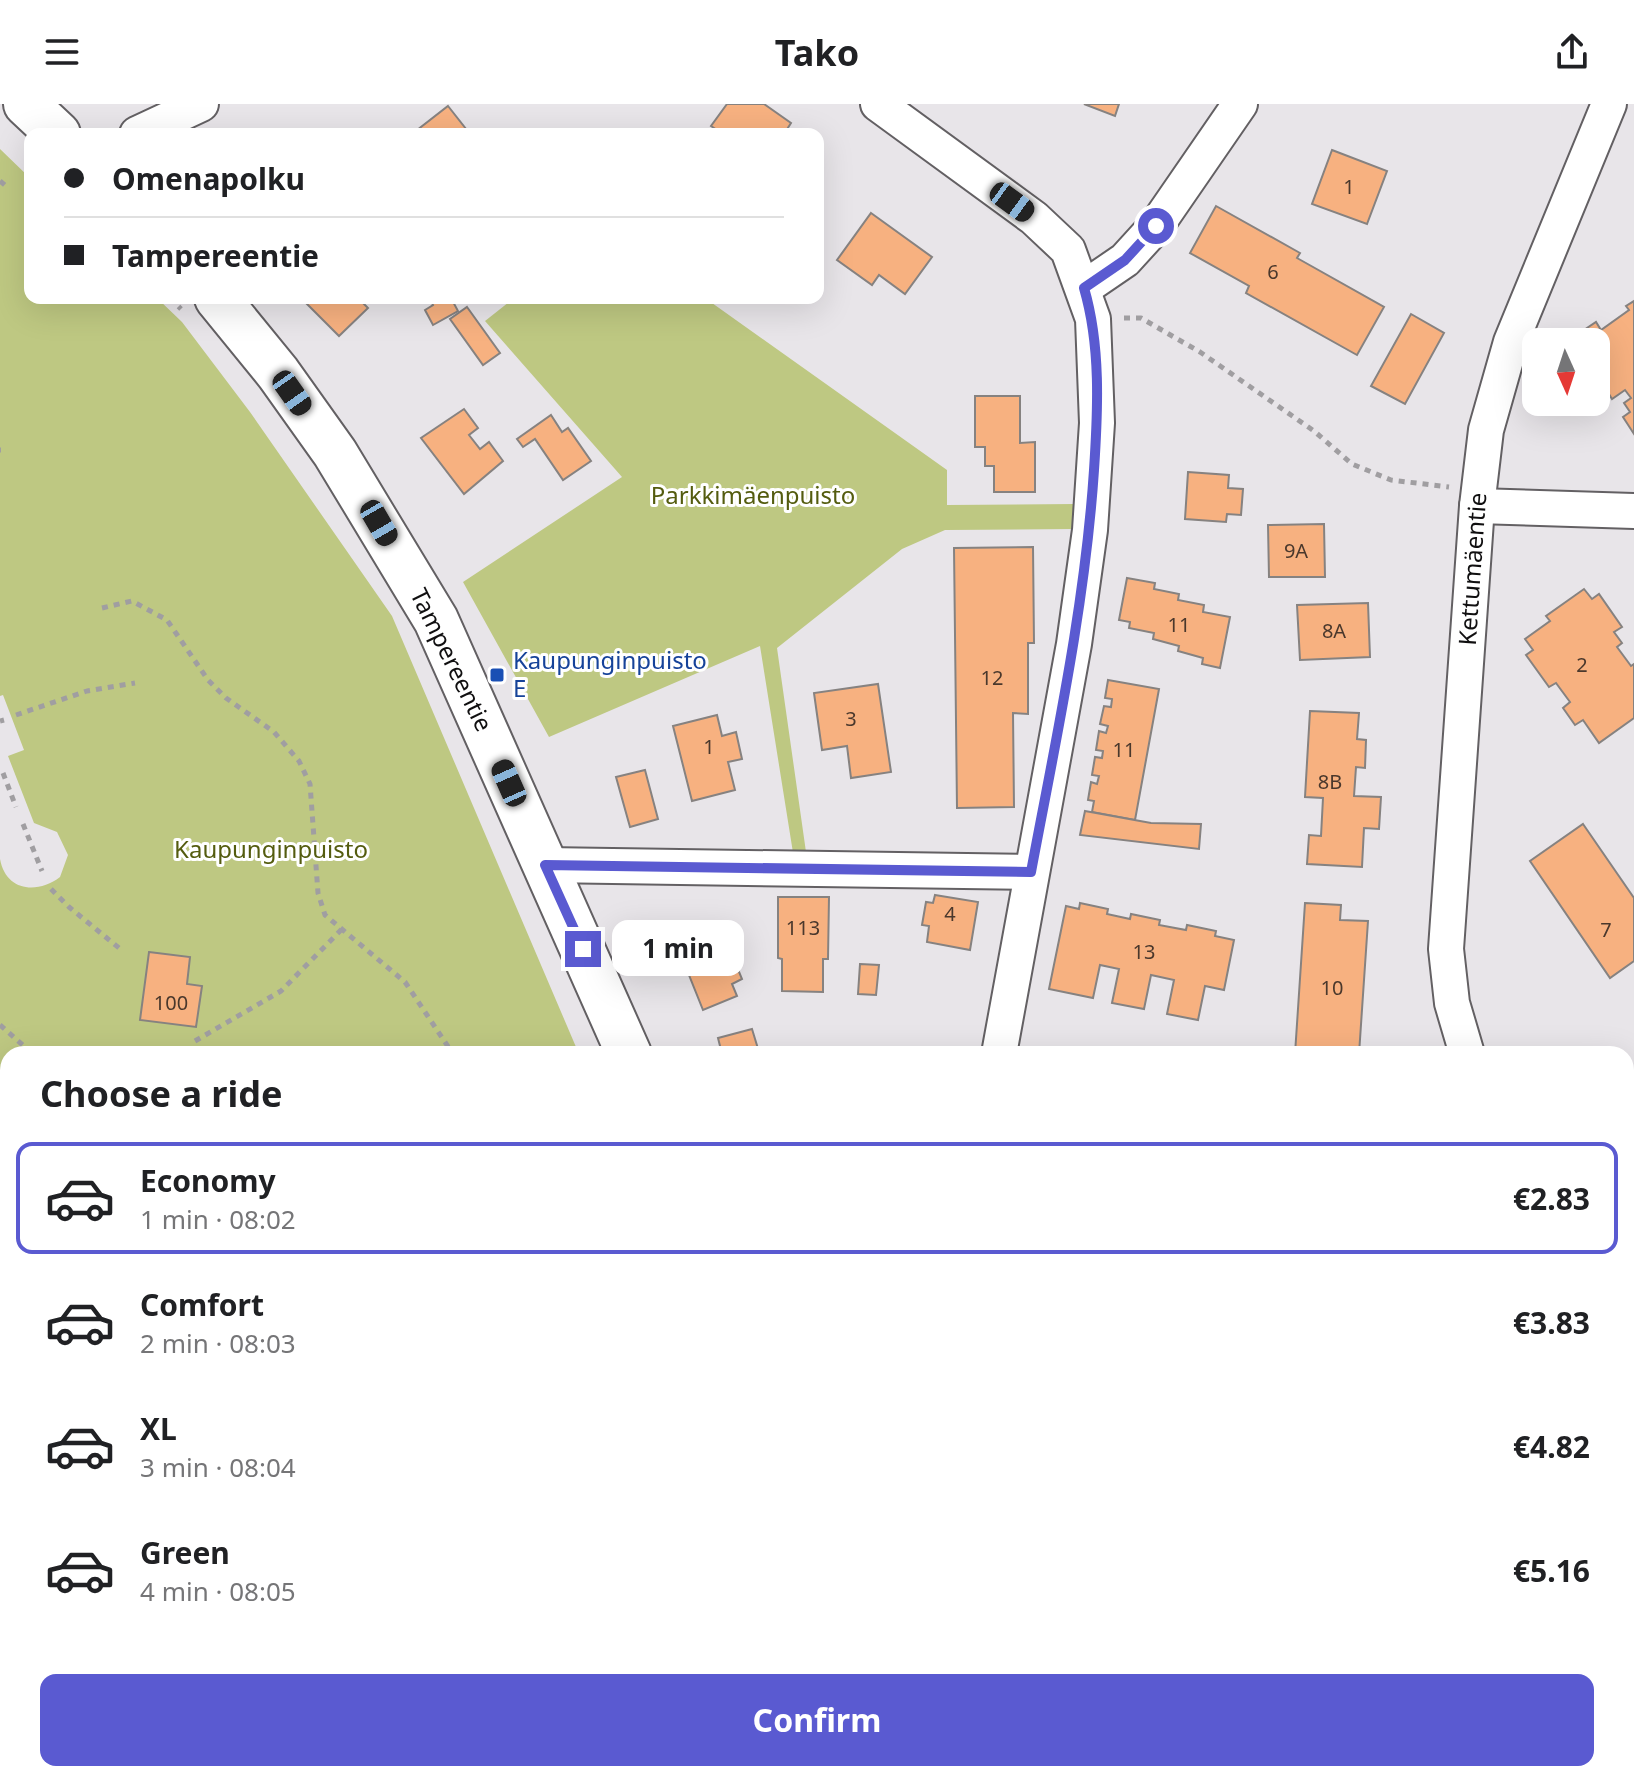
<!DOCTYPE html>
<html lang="en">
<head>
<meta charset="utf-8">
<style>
  body { margin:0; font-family:"Noto Sans",sans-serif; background:#f6f6f6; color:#202124; height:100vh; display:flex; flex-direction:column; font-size:30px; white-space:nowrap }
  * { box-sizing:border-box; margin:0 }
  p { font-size:26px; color:#757577 }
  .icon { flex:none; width:44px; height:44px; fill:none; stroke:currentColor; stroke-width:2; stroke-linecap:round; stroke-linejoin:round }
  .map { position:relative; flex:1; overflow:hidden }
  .details { position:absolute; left:0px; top:942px; width:1634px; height:736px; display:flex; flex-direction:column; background:#fff; border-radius:24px 24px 0 0; box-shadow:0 8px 32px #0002 }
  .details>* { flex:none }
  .guide { position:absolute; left:24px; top:24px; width:800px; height:176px; border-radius:16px; box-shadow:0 8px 32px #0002; display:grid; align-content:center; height:176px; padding:0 40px; background:#fff }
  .needle { width:52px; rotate:177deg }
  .fabs { position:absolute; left:1522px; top:224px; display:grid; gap:16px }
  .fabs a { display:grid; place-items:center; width:88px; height:88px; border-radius:16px; background:#fff; box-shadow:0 8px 32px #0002; font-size:40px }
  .end { position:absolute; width:36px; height:36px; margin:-18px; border:10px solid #5a5ad1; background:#fff; box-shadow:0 0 0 4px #fff }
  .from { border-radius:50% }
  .bubble { position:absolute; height:56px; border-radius:16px; background:#fff; box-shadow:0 8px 32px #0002; font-size:26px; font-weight:700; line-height:56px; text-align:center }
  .car { position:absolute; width:24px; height:48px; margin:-24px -12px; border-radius:10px; box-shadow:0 0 6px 2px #0007; background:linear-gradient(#222 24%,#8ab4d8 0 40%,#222 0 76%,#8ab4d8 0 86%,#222 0) }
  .guide b { display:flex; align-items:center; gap:28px; height:76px; font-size:30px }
  .guide b+b { border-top:2px solid #e0e0e0 }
  .guide i { width:20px; height:20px; background:#202124 }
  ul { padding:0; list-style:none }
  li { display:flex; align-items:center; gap:24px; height:112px; margin:0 16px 12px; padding:0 24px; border:4px solid transparent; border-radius:16px }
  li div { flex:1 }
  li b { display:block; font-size:30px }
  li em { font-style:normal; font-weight:700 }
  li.active { border-color:#5a5ad1 }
  li>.icon { width:72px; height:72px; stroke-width:1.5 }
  h2 { padding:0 40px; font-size:36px; line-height:96px }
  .cta { display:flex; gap:16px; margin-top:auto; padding:16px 40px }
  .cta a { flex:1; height:92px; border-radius:16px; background:#5a5ad1; color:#fff; font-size:32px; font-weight:700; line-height:92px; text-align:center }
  header { display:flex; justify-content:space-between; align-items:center; height:104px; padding:0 40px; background:#fff; font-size:36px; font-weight:700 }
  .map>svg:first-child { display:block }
  .green { fill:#bec882 }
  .building { fill:#f7b180; stroke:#868280; stroke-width:2 }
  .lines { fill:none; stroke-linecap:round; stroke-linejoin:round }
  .minor-casing { stroke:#636063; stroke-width:38 }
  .secondary-casing { stroke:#636063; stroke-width:48 }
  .path { stroke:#a09ea1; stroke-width:5; stroke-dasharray:6 6; stroke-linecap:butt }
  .minor { stroke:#fff; stroke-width:34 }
  .secondary { stroke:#fff; stroke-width:44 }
  .route { stroke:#5a5ad1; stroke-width:10 }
  .transit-dot { fill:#1a4fb4; stroke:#fff; stroke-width:3 }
  .labels { text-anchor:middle; stroke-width:6; stroke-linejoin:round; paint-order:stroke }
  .number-label { font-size:20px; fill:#4a382c }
  .park-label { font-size:24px; fill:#545c0f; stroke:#fff }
  .street-label { font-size:24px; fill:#100f10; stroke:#fff }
  .transit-label { font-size:24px; fill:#164399; stroke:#fff; text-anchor:start }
</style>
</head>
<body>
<header><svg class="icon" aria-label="menu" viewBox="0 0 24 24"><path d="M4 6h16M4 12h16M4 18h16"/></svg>Tako<svg class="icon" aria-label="share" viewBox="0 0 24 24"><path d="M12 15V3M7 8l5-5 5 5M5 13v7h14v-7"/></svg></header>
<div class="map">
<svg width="1634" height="1678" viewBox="0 0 1634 1678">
  <rect width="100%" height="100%" fill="#e8e5e9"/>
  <!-- green -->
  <g class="green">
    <path d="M0 45 30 74V194H157L182 218 250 308 392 512 579 950H8V1670H374L368 1678H0V755C6 788 38 790 60 773L68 751 57 728 34 719 8 652 24 646 3 591 0 592Z"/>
    <path d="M514 194H705L947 366V401L1075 400 1074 425 945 426 902 445 777 544 807 755H794L760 542 549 633 463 478 622 373 485 217Z"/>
    <path d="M1626 1153 1634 1159V1570L1626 1566Z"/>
  </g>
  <!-- building -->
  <g class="building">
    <path d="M727 0H764L791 19 784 30H723L711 22Z"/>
    <path d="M1084 0H1119L1115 12Z"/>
    <path d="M448 2 470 30H412Z"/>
    <path d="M1332 46 1387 67 1367 120 1312 100Z"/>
    <path d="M1216 102 1300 149 1297 154 1384 203 1357 251 1246 189 1249 182 1190 149Z"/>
    <path d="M871 109 932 153 905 190 879 171 872 181 837 156Z"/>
    <path d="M301 194H358L368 204 339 232Z"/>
    <path d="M430 194H451L458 207 433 221 425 206 433 201Z"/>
    <path d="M1634 197V330L1623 313 1630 308 1624 299 1631 294 1625 286 1612 295 1604 282 1608 280 1596 261V238H1574L1572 234 1596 218 1601 226 1629 206 1626 202Z"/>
    <path d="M467 203 500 249 483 261 450 215Z"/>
    <path d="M1411 210 1444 229 1405 300 1371 282Z"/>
    <path d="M975 292H1020V339L1035 338V388H994V362H985V343H975Z"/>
    <path d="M464 305 478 324 469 331 480 345 489 338 503 357 464 390 421 334Z"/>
    <path d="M551 311 562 328 568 324 591 357 563 376 535 335 523 343 517 335Z"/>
    <path d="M1188 368 1229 371 1228 384 1243 385 1241 411 1227 410 1226 418 1185 415Z"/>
    <path d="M1324 420 1325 473H1269L1268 421Z"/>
    <path d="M1033 443 1034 539H1028V610L1013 609 1014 703 957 704 954 444Z"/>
    <path d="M1127 474 1155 479 1154 485 1179 490 1178 496 1204 501 1203 508 1230 513 1220 564 1202 560 1203 554 1178 547 1179 542 1153 535 1154 529 1129 524 1130 518 1119 516Z"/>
    <path d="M1584 485 1592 495 1599 490 1622 523 1614 528 1622 539 1617 543 1631 562 1634 560V614L1599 639 1583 616 1575 621 1563 604 1570 598 1556 579 1549 583 1526 551 1533 546 1525 535 1550 517 1546 512Z"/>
    <path d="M1368 499 1370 553 1300 556 1297 501Z"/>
    <path d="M1108 576 1159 585 1135 716 1092 708 1094 697 1088 696 1091 678 1097 680 1099 672 1092 671 1095 653 1102 654 1103 647 1096 646 1099 627 1106 629 1108 622 1100 620 1104 602 1111 603 1112 595 1105 594Z"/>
    <path d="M878 580 891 668 851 674 847 642 822 646 814 589Z"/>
    <path d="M1310 607 1359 609 1357 635 1366 636 1365 664 1356 663 1354 692 1381 693 1379 725 1364 724 1362 763 1307 760 1309 731 1321 732 1323 694 1305 693Z"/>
    <path d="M717 611 722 632 736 628 742 655 728 658 735 686 692 697 673 622Z"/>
    <path d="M645 666 658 715 630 723 616 673Z"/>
    <path d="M1085 707 1151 719 1201 720 1199 745 1080 731Z"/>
    <path d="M1583 720 1634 794V857L1610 874 1530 757Z"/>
    <path d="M935 791 978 798 970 846 927 838 929 822 922 821 926 798 933 799Z"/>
    <path d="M778 793H829L828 855H823V888L782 887V855L778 854Z"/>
    <path d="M1080 799 1108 805 1107 810 1130 815 1131 810 1160 816 1159 821 1186 826 1187 821 1216 827 1215 832 1234 836 1224 886 1205 882 1198 916 1167 910 1174 876 1151 871 1144 905 1112 899 1119 865 1100 861 1093 894 1049 885 1066 802 1079 805Z"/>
    <path d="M1305 799 1341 801 1340 816 1368 817 1359 950H1295Z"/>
    <path d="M149 848 190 853 187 880 202 882 196 923 140 916Z"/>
    <path d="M719 848 725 862 735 858 742 875 732 880 737 892 703 906 685 861Z"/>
    <path d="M860 860 879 861 876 891 858 890Z"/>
    <path d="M752 925 759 948 722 950 718 934Z"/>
    <path d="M400 1670H416L429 1678H396Z"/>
    <path d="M681 1670H742L743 1678H682Z"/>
    <path d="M1066 1670H1118L1121 1675 1114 1678H1069Z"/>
    <path d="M1173 1670H1217L1221 1678H1175Z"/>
  </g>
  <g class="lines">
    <!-- minor casing -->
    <g class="minor-casing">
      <g id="minor">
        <path d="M878 0 1034 114 1068 146 1093 215 1097 319 1090 426 1074 540 999 950"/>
        <path d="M137 30 201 0"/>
        <path d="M1084 184 1125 156 1156 122 1240 0"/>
        <path d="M1477 402 1634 407"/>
        <path d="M545 761 1031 768"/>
        <path d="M1467 950 1452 899 1446 845 1477 402 1486 326 1511 238 1609 0"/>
        <path d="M1626 1096 1634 1102"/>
        <path d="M887 1678 893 1670"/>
      </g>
    </g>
    <!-- secondary casing -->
    <g class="secondary-casing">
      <g id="secondary">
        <path d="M26 0 58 30"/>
        <path d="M217 194 278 269 335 349 436 516 629 950"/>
        <path d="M950 1670 954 1678"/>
      </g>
    </g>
    <!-- path -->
    <g class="path">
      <path d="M0 77 6 82"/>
      <path d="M170 194 181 205"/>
      <path d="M1124 214H1141L1200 248 1314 327 1352 360 1391 376 1449 383"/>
      <path d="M0 346H1"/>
      <path d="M102 504 132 497 167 516 208 576 226 594 274 628 299 657 310 680 318 789 325 811 405 878 453 950"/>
      <path d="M16 611 87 587 135 579"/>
      <path d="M0 617 4 616"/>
      <path d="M3 669 16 703"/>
      <path d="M23 720 42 767"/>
      <path d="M51 785 69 803 119 844"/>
      <path d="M0 921 33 950"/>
      <path d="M195 937 281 887 342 825"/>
      <path d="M0 1540 8 1548"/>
      <path d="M135 1670 137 1678"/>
      <path d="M320 1678 325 1670"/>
    </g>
    <!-- minor -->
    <use href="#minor" class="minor"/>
    <!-- secondary -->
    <use href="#secondary" class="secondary"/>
  </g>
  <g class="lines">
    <!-- route -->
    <path class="route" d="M583 845 545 761 1031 768C1056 635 1085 502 1094 366 1098 306 1101 242 1084 184L1125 156 1156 122"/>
  </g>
  <!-- markers -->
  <rect class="transit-dot" x="489" y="563" width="16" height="16" rx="4"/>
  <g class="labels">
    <!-- number labels -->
    <g class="number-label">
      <text x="1349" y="90">1</text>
      <text x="1273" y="175">6</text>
      <text x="1296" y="454">9A</text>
      <text x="1179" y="528">11</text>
      <text x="1334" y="534">8A</text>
      <text x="1582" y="568">2</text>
      <text x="992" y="581">12</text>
      <text x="851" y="622">3</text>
      <text x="709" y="650">1</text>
      <text x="1124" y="653">11</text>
      <text x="1330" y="685">8B</text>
      <text x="950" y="817">4</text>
      <text x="803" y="831">113</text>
      <text x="1606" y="833">7</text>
      <text x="1144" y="855">13</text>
      <text x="1332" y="891">10</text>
      <text x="171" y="906">100</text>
    </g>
    <!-- park labels -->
    <g class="park-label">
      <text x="753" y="400">Parkkimäenpuisto</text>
      <text x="271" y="754">Kaupunginpuisto</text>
    </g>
    <!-- street labels -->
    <g class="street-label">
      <text transform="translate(1473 465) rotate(-86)" y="8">Kettumäentie</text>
      <text transform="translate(451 556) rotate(64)" y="8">Tampereentie</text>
    </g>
    <!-- transit labels -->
    <g class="transit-label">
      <text x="513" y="565">Kaupunginpuisto<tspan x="513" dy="28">E</tspan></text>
    </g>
  </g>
</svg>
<div class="fabs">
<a><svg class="needle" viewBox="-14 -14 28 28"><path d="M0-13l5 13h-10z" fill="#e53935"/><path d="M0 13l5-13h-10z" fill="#757577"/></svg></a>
</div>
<i class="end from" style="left:1156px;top:122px"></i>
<i class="end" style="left:583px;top:845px"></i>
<div class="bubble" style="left:612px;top:816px;width:132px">1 min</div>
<i class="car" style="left:1012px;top:98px;rotate:126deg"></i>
<i class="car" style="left:292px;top:289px;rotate:145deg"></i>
<i class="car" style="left:379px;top:419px;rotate:150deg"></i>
<i class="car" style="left:509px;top:679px;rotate:336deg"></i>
<div class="guide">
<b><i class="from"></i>Omenapolku</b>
<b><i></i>Tampereentie</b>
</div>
<section class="details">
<h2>Choose a ride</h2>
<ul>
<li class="active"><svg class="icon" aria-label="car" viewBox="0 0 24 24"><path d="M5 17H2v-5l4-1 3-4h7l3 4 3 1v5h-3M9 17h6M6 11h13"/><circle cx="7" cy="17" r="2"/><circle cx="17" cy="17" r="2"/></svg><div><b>Economy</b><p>1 min · 08:02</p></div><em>€2.83</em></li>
<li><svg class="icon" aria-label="car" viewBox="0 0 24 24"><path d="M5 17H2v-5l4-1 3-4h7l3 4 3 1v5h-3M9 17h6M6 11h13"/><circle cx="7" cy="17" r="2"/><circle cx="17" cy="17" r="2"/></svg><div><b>Comfort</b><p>2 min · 08:03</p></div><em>€3.83</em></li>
<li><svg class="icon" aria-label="car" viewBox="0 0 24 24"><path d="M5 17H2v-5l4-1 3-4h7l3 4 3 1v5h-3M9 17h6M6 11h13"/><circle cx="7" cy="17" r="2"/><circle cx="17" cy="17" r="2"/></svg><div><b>XL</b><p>3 min · 08:04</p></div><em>€4.82</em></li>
<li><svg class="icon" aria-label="car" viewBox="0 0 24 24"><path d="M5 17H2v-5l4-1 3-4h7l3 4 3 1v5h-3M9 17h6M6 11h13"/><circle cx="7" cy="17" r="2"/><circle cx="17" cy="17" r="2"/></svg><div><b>Green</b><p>4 min · 08:05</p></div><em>€5.16</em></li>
</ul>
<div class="cta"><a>Confirm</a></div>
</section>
</div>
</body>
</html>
